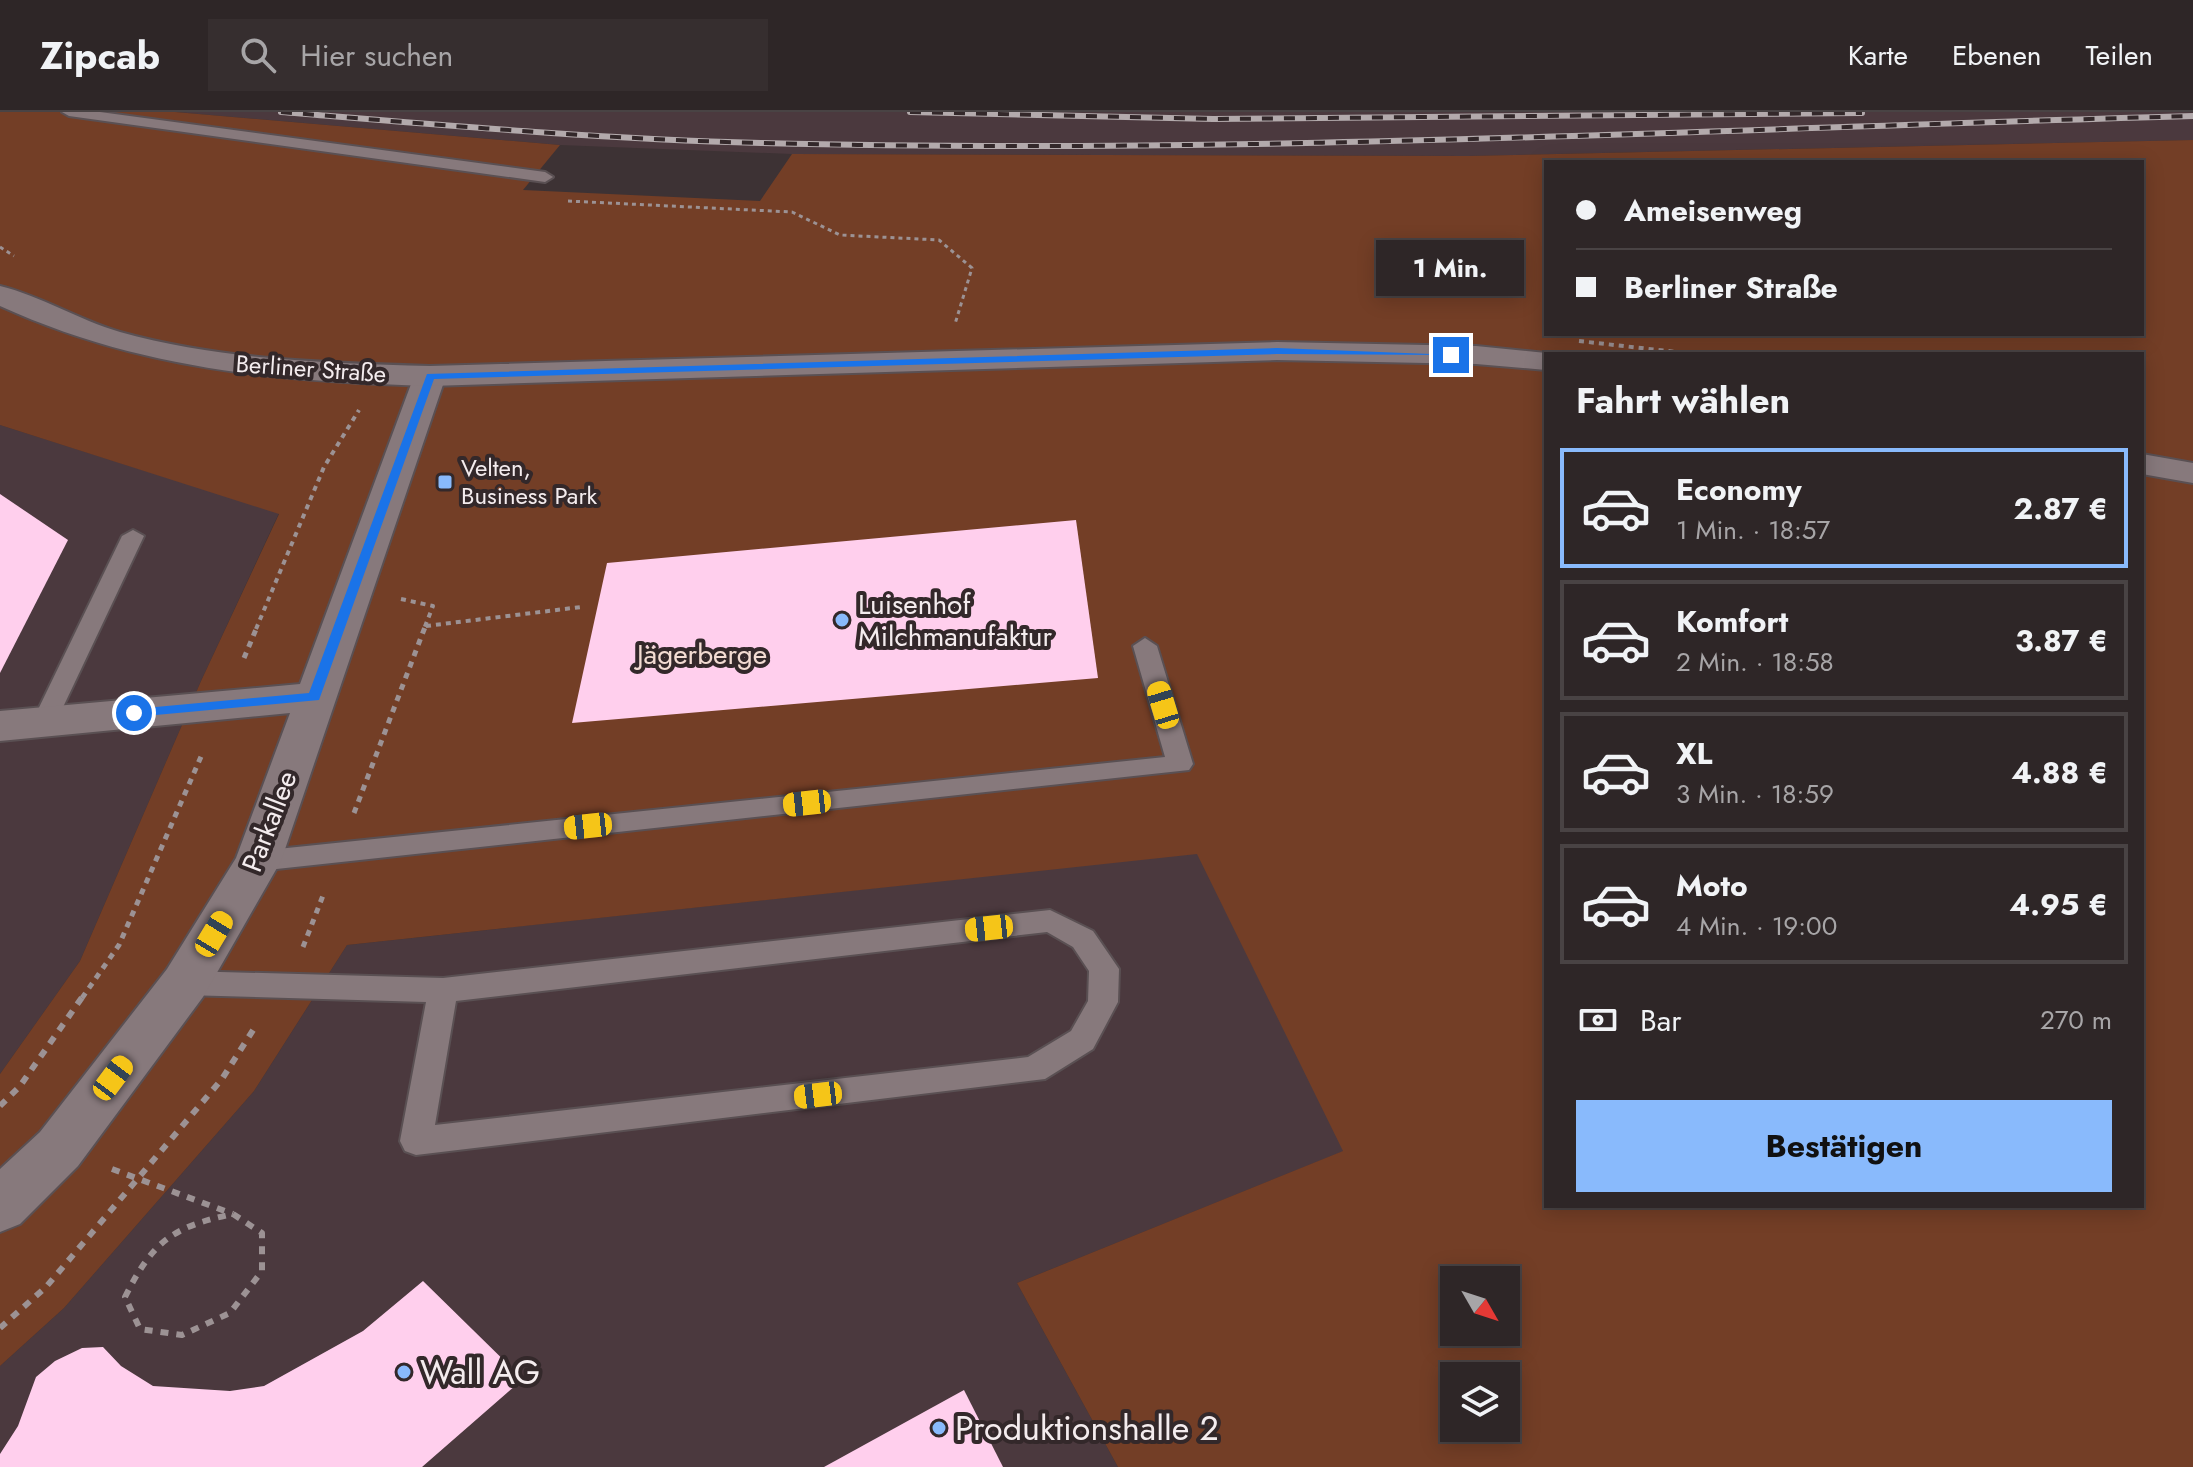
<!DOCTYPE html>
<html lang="de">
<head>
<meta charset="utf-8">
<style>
  body { margin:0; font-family:Jost,sans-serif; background:#362e2f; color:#f1f3f6; height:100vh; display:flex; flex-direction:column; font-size:30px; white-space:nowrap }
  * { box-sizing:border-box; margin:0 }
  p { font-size:26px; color:#a7a5a7 }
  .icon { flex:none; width:44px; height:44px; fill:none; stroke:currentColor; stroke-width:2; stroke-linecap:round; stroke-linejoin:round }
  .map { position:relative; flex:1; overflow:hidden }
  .panel { position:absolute; left:1544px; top:240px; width:600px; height:856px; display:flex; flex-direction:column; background:#2e2627; border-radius:0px; box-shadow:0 4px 20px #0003,0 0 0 2px #494344 }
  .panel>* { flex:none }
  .top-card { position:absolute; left:1544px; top:48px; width:600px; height:176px; border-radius:0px; box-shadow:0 4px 20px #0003,0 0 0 2px #494344; display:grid; align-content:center; height:176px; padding:0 32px; background:#2e2627 }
  .needle { width:52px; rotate:129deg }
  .fabs { position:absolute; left:1440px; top:1154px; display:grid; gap:16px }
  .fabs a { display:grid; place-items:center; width:80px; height:80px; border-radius:0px; background:#2e2627; box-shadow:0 4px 20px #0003,0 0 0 2px #494344; font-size:40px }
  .end { position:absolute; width:36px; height:36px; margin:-18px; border:10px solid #1a73e8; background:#fff; box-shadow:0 0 0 4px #fff }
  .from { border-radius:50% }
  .bubble { position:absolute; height:56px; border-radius:0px; background:#2e2627; box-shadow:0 4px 20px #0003,0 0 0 2px #494344; font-size:26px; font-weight:700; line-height:56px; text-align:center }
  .car { position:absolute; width:24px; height:48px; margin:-24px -12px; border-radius:10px; box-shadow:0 0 6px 2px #0007; background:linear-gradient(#f5c518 24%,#345 0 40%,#f5c518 0 76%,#345 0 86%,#f5c518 0) }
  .top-card b { display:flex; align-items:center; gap:28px; height:76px; font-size:30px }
  .top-card b+b { border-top:2px solid #494344 }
  .top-card i { width:20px; height:20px; background:#f1f3f6 }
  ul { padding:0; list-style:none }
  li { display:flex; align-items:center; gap:24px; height:120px; margin:0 16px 12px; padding:0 16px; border:4px solid #494344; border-radius:0px }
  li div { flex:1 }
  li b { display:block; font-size:30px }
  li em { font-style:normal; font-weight:700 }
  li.selected { border-color:#89bafc }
  li>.icon { width:72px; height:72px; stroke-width:1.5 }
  h2 { padding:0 32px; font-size:36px; line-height:96px }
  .pay { display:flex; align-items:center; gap:20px; height:88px; padding:0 32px; font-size:30px }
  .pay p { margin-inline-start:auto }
  .primary-button { display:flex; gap:16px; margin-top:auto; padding:16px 32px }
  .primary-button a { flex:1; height:92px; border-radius:0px; background:#89bafc; color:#111; font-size:32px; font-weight:700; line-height:92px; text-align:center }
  header { display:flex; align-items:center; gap:48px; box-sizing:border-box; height:112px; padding:0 40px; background:#2e2627; border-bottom:2px solid #494344 }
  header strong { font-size:38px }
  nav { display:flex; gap:44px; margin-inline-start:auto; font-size:28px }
  .search { width:560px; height:72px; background:#362e2f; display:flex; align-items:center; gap:20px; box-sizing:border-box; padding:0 28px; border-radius:0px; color:#a7a5a7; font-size:30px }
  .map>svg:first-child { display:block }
  .built { fill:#4b393e }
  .green { fill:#733e26; fill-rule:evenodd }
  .building { fill:#ffcfed }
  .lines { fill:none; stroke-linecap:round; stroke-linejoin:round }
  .service-casing { stroke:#5a5053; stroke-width:4 }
  .minor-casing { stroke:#5a5053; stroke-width:4 }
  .secondary-casing { stroke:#5a5053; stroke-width:4 }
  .path-far3 { stroke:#9c9294; stroke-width:3; stroke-dasharray:4 4; stroke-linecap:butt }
  .path-far2 { stroke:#9c9294; stroke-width:4; stroke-dasharray:5 5; stroke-linecap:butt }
  .path-far1 { stroke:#9c9294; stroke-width:5; stroke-dasharray:6 6; stroke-linecap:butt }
  .path { stroke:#9c9294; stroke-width:6; stroke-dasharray:8 8; stroke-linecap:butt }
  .service { fill:#87797c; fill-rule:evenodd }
  .minor { fill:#87797c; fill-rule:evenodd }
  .secondary { fill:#87797c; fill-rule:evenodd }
  .rail-casing { stroke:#b3aaac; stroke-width:6 }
  .rail { stroke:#33282a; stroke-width:4; stroke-dasharray:11; stroke-linecap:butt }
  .route { fill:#1a73e8 }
  .poi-dot { fill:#89bafc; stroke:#33282a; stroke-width:3 }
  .labels { text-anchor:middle; stroke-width:8; stroke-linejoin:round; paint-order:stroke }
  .far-street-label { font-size:24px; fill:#f4ecee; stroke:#33282a }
  .far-poi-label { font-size:24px; fill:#f4ecee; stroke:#33282a; text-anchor:start }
  .poi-label { font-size:28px; fill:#f4ecee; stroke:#33282a; text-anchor:start }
  .park-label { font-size:28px; fill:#f3dcd3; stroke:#33282a }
  .street-label { font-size:28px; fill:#f4ecee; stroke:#33282a }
  .near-poi-label { font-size:34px; fill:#f4ecee; stroke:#33282a; text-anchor:start }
</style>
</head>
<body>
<header>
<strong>Zipcab</strong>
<div class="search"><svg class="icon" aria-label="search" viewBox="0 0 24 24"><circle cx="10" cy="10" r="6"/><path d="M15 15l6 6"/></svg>Hier suchen</div>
<nav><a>Karte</a><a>Ebenen</a><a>Teilen</a></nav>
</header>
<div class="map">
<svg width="2193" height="1355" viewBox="0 0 2193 1355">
  <rect width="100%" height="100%" fill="#3d3234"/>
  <!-- built -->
  <g class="built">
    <path d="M175 0H2193V28L1468 44 792 42 560 33Z"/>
    <path d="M0 313 279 401 201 569 80 849 0 962Z"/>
    <path d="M1198 741 1344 1039 1017 1171 1118 1355H0V1254L64 1196 254 979 347 833Z"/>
  </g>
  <!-- green -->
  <path class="green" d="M0 0H175L560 33 523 78 760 89 792 42 1468 44 2193 28V1355H1118L1017 1171 1343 1039 1197 742 347 833 254 979 64 1196 0 1254V962L80 849 201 569 279 402 0 313ZM1546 50H2142V222H1546ZM1546 242H2142V1094H1546ZM1454 1168H1506V1220H1454ZM1454 1264H1506V1316H1454Z"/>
  <!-- building -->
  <g class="building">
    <path d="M0 382 68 428 0 561Z"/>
    <path d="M1076 408 1098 566 572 611 607 451Z"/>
    <path d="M423 1169 523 1267 422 1355H0V1342L18 1314 36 1265 55 1249 82 1236 103 1235 121 1254 153 1274 230 1279 264 1274 363 1219Z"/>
    <path d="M964 1278 1003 1355H824Z"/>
  </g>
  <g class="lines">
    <!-- service casing -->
    <g class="service-casing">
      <g id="service">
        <path d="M62 0H100L545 60 553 65 545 70 69 4Z"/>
        <path d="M133 418 144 424 56 610 53 616H35L32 610 122 424Z"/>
        <path d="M1145 526 1157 534 1193 652 1189 658 258 759 248 756 244 749 248 742 258 739 1165 645 1133 534Z"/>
        <path d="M1050 798 1093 819 1119 857 1118 890 1093 937 1045 967 416 1043 405 1039 400 1029 426 890 185 883 175 879 170 871 175 863 185 859 443 866ZM1047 820 1073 835 1089 859 1088 889 1071 919 1028 945 435 1013 456 889Z"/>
      </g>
    </g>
    <!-- minor casing -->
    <g class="minor-casing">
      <path id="minor" d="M430 254 441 257 446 264 281 749 203 885 78 1054 20 1112 0 1120V1057L40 1020 167 857 236 746 290 601 0 629V599L300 572 414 264 419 257Z"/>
    </g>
    <!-- secondary casing -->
    <g class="secondary-casing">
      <g id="secondary">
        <path d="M0 174C41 184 79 208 120 220 221 248 326 251 430 254L1277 230 1476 234 1556 242H1546V258L1476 252 1277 248 430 274C277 269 141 258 0 194Z"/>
        <path d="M2142 342 2193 351V371L2142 362Z"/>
      </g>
    </g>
    <!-- path-far3 -->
    <g class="path-far3">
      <path d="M568 89 792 100 840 123 939 128 972 156 955 212"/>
      <path d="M0 135 14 144"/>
    </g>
    <!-- path-far2 -->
    <g class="path-far2">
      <path d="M1579 229 1694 242"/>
      <path d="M401 487 433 494 424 517"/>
      <path d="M426 514 581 495"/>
      <path d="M256 517 324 355 359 298"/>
    </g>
    <!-- path-far1 -->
    <g class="path-far1">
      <path d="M244 546 257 515"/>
      <path d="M354 701 425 515"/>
      <path d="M303 835 324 781"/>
      <path d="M82 886 119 833 203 640"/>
    </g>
    <!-- path -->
    <g class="path">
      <path d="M0 994 20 974 83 884"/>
      <path d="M112 1057 233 1102"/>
      <path d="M233 1102 262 1121V1159L230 1201 182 1223 140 1217 125 1185C153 1129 172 1115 233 1102Z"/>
      <path d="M0 1216 46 1175 222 967 255 915"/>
    </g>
    <!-- service -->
    <use href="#service" class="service"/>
    <!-- minor -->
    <use href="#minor" class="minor"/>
    <!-- secondary -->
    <use href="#secondary" class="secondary"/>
    <!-- rail casing -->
    <g class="rail-casing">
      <g id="rail">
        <path d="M281 0C441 13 600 27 761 31 1238 43 1716 17 2193 4"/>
        <path d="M910 0 1213 7 1862 1"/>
      </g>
    </g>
    <!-- rail -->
    <use href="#rail" class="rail"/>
  </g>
  <!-- route -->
  <path class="route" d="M1277 236 1456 243 1277 242 434 267 319 588 134 605 128 601 134 597 309 581 427 262Z"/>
  <!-- markers -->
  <g class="poi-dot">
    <rect x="437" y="362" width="16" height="16" rx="4"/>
    <circle cx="842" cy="508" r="8"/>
    <circle cx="404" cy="1260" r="8"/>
    <circle cx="939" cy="1316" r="8"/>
  </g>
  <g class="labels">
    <!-- far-street labels -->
    <g class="far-street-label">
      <text transform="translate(311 257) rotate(4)" y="8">Berliner Straße</text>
    </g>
    <!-- far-poi labels -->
    <g class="far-poi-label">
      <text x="461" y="364">Velten,<tspan x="461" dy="28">Business Park</tspan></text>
    </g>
    <!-- poi labels -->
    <g class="poi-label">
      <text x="858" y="502">Luisenhof<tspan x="858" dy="32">Milchmanufaktur</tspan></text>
    </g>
    <!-- park labels -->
    <g class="park-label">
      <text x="702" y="552">Jägerberge</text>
    </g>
    <!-- street labels -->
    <g class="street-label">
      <text transform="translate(269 709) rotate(-69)" y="10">Parkallee</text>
    </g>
    <!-- near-poi labels -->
    <g class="near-poi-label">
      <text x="420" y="1272">Wall AG</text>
      <text x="955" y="1328">Produktionshalle 2</text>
    </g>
  </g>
</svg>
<div class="fabs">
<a><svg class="needle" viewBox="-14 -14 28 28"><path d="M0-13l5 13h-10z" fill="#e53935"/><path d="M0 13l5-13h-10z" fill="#a7a5a7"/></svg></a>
<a><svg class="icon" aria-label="layers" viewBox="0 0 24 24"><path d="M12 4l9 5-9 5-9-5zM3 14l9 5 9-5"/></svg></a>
</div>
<i class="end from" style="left:134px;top:601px"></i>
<i class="end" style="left:1451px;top:243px"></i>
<div class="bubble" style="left:1376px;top:128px;width:148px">1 Min.</div>
<i class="car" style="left:1163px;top:593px;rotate:343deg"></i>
<i class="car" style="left:807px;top:691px;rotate:264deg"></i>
<i class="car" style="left:588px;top:714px;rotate:264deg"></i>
<i class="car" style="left:989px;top:816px;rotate:264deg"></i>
<i class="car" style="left:214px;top:822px;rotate:31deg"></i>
<i class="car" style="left:113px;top:966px;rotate:37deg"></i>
<i class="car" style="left:818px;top:983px;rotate:263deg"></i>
<div class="top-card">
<b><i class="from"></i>Ameisenweg</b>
<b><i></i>Berliner Straße</b>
</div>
<section class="panel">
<h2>Fahrt wählen</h2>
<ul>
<li class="selected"><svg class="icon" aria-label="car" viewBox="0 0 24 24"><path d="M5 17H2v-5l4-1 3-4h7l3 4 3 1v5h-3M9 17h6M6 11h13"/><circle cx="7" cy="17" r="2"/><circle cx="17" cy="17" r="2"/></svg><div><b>Economy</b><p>1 Min. · 18:57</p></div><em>2.87 €</em></li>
<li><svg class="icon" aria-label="car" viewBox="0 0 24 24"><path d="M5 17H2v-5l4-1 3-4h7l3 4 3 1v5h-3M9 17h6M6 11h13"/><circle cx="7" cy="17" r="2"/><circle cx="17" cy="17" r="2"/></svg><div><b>Komfort</b><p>2 Min. · 18:58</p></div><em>3.87 €</em></li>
<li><svg class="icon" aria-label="car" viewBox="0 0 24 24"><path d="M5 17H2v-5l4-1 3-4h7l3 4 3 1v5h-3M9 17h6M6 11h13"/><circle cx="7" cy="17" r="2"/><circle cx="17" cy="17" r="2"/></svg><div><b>XL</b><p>3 Min. · 18:59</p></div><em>4.88 €</em></li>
<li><svg class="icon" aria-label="car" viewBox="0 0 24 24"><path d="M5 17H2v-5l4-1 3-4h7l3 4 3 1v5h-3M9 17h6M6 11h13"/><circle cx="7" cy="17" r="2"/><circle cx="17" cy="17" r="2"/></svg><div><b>Moto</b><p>4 Min. · 19:00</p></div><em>4.95 €</em></li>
</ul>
<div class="pay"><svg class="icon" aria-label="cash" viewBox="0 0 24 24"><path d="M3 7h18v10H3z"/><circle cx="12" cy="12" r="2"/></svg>Bar<p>270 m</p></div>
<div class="primary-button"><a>Bestätigen</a></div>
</section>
</div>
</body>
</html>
